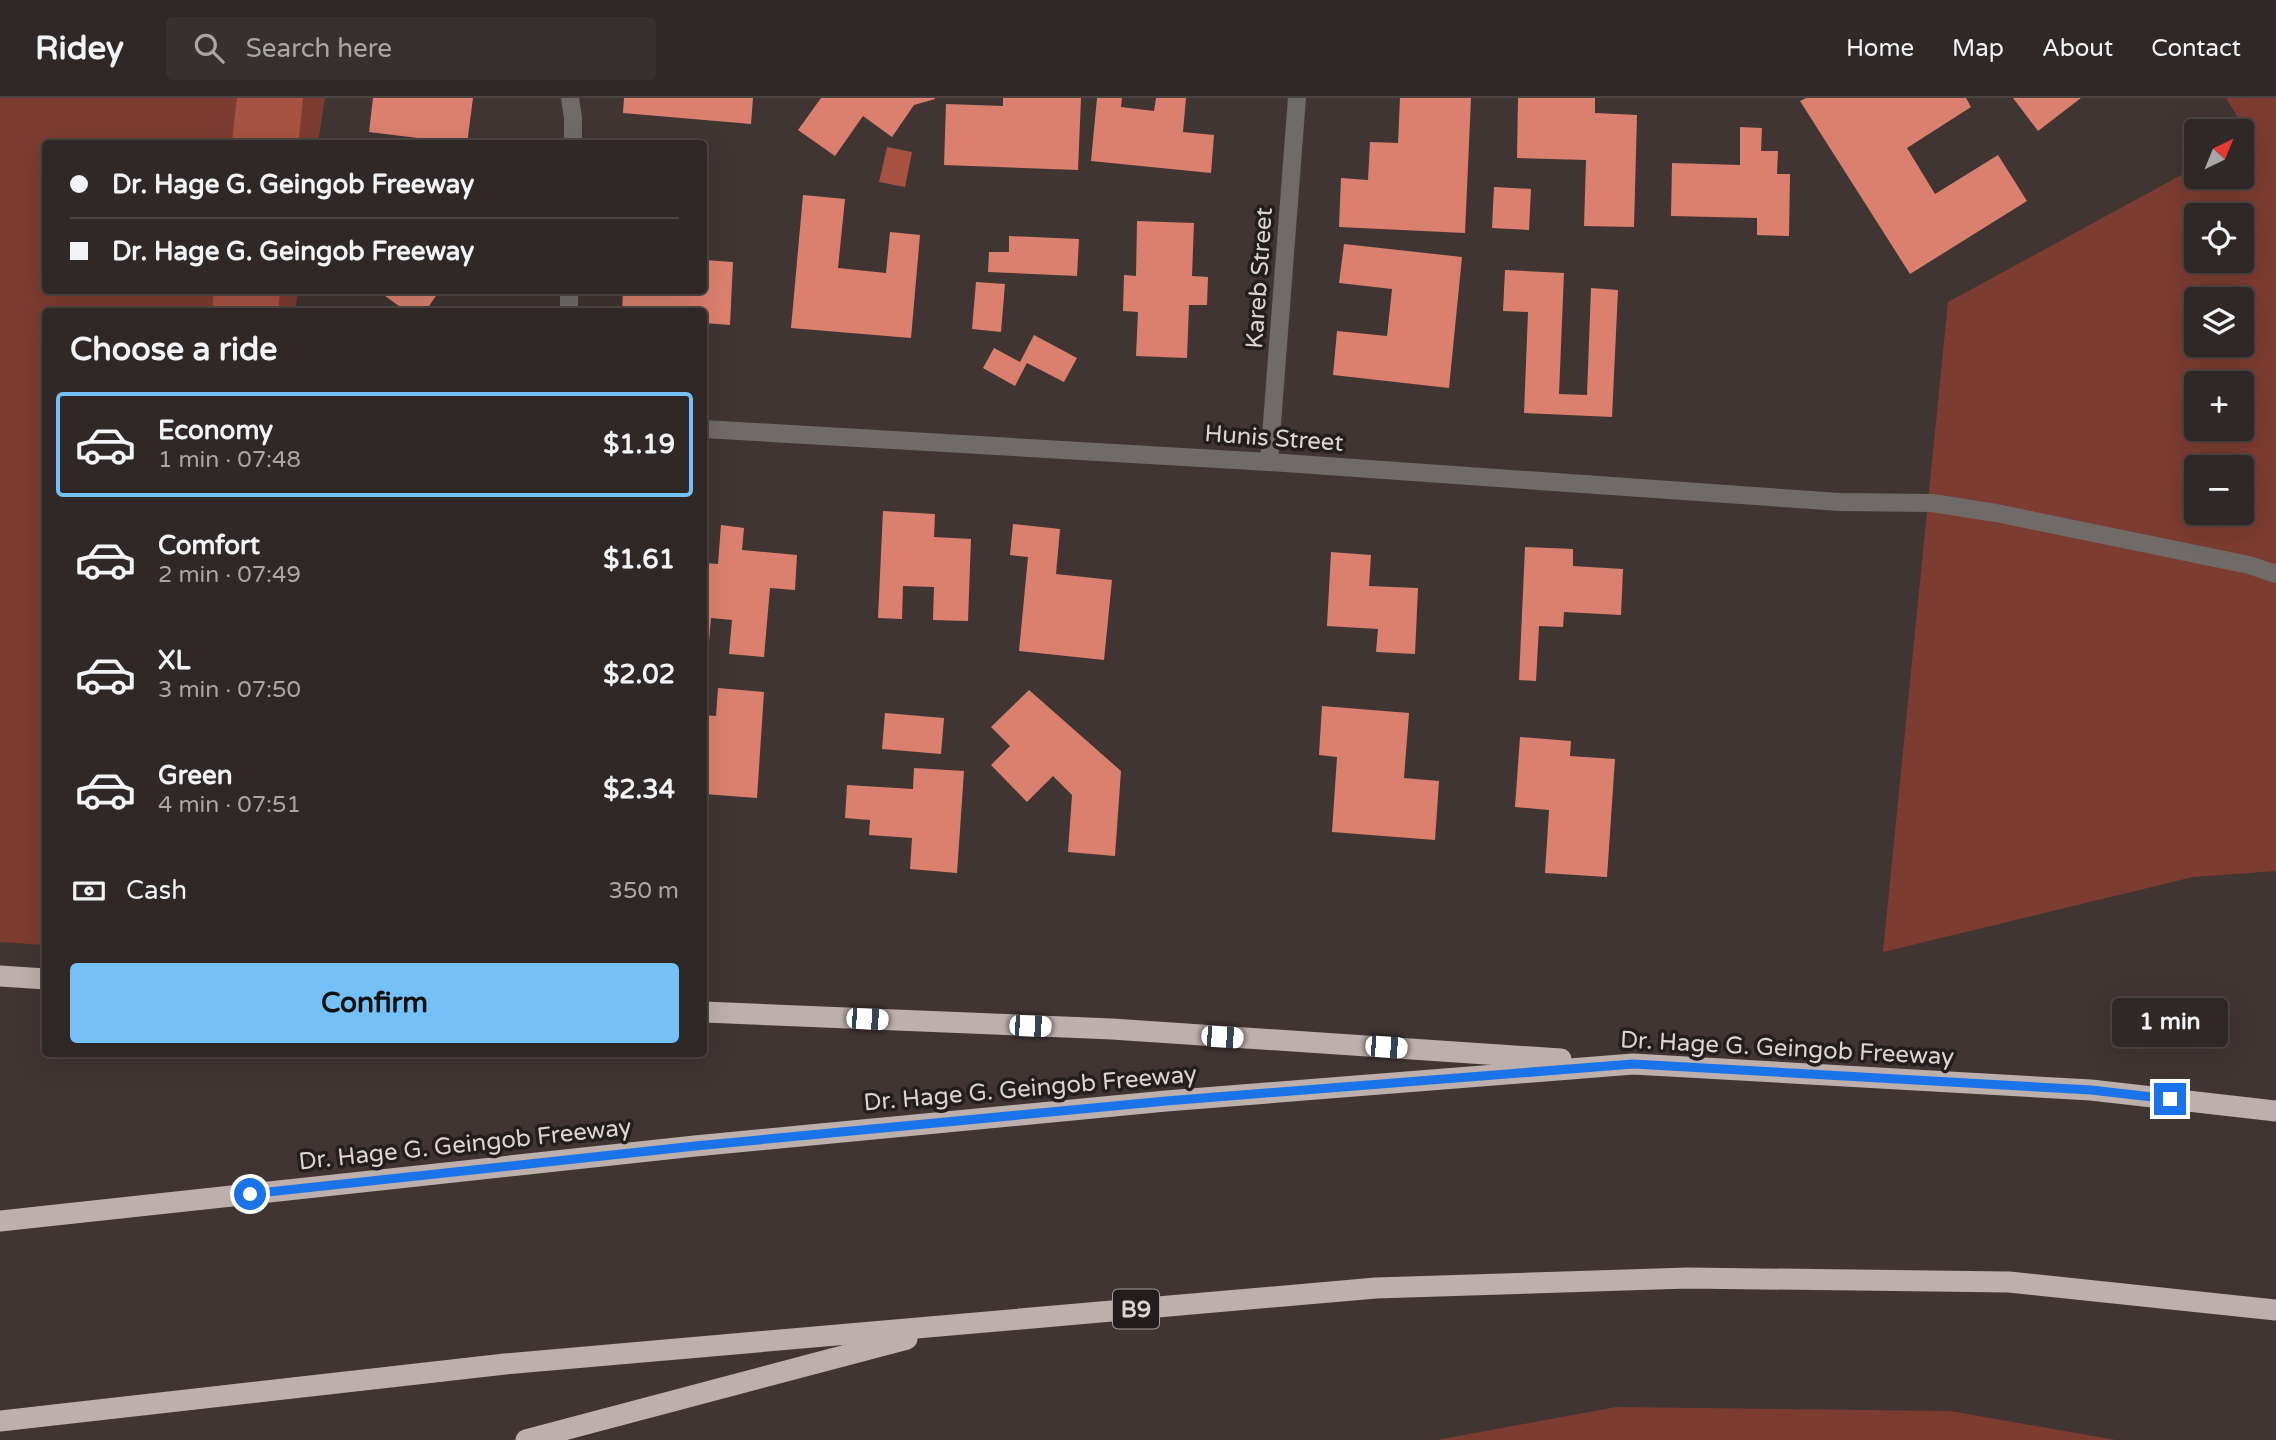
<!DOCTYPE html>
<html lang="en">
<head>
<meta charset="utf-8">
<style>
  body { margin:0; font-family:"Varela Round",sans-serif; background:#38302e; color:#f1f3f6; height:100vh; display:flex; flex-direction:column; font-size:26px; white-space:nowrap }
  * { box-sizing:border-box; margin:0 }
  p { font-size:23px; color:#a8a6a7 }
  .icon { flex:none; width:38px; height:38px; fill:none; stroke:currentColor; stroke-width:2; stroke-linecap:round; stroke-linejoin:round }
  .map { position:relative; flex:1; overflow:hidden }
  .details { position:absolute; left:42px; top:210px; width:665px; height:749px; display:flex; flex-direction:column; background:#302826; border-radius:7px; box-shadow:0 7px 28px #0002,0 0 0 2px #4b4443 }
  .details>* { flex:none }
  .hud { position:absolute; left:42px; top:42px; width:665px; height:154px; border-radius:7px; box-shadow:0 7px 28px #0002,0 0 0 2px #4b4443; display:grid; align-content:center; height:154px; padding:0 28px; background:#302826 }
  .needle { width:46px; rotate:43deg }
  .controls { position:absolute; left:2184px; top:21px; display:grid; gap:14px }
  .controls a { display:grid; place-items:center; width:70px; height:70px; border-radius:7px; background:#302826; box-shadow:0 7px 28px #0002,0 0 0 2px #4b4443; font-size:35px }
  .end { position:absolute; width:32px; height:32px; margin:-16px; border:9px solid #1a73e8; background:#fff; box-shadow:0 0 0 4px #fff }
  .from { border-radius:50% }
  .bubble { position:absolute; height:49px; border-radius:7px; background:#302826; box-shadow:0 7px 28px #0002,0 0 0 2px #4b4443; font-size:23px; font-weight:700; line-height:49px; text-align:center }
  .car { position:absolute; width:21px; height:42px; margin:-21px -10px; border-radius:9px; box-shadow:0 0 5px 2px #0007; background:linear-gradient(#fff 24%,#345 0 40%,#fff 0 76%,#345 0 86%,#fff 0) }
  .hud b { display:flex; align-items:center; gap:24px; height:66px; font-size:26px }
  .hud b+b { border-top:2px solid #4b4443 }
  .hud i { width:18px; height:18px; background:#f1f3f6 }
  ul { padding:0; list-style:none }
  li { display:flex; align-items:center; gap:21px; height:105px; margin:0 14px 10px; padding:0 14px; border:4px solid transparent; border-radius:7px }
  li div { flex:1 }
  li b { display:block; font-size:26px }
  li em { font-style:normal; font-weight:700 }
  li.current { border-color:#75c0f6 }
  li>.icon { width:63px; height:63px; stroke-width:1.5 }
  h2 { padding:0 28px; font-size:32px; line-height:84px }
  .pay { display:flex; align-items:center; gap:18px; height:77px; padding:0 28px; font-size:26px }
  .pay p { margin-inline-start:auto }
  .cta { display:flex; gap:14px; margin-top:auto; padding:14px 28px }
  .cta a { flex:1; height:80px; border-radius:7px; background:#75c0f6; color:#111; font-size:28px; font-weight:700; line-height:80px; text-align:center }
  header { display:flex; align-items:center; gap:42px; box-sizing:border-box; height:98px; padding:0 35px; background:#302826; border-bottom:2px solid #4b4443 }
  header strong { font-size:33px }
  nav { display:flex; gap:38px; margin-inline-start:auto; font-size:24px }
  .search { width:490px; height:63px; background:#38302e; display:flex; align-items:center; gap:18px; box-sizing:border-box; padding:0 24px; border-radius:7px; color:#a8a6a7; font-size:26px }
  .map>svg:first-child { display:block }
  .green { fill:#7c3c31; fill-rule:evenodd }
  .water { fill:#a85243 }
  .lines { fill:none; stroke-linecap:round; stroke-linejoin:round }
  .river { stroke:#a85243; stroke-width:66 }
  .building { fill:#db806f }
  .minor { stroke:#706b69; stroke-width:18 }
  .highway { stroke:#bcafac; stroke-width:21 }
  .route { stroke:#1a73e8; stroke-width:9 }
  .labels { text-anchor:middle; stroke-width:7; stroke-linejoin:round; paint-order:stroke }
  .shield { fill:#231e1d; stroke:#a49d9c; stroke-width:2 }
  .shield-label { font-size:23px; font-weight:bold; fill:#dbd4d3 }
  .street-label { font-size:24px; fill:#dbd4d3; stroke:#231e1d }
</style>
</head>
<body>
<header>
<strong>Ridey</strong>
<div class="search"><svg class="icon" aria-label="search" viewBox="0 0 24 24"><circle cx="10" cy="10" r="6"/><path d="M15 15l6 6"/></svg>Search here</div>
<nav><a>Home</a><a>Map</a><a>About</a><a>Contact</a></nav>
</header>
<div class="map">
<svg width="2276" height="1342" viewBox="0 0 2276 1342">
  <rect width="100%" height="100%" fill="#403533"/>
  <!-- green -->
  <g class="green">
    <path d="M0 0H325L318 45 46 46V192L298 193 295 213 46 214 45 847 0 844Z"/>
    <path d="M2226 0H2276V773L2193 779 1883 854 1948 204 2196 69V79H2242V44L2250 39ZM2196 117H2242V163H2196ZM2196 201H2242V247H2196ZM2196 285H2242V331H2196ZM2196 369H2242V415H2196Z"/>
    <path d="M1616 1309 1950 1313 2116 1342H1437Z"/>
  </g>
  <!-- water -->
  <path class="water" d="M887 49 912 54 905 89 879 84Z"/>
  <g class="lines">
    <!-- river -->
    <g class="river">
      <path d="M265 46 270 0"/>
      <path d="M245 214 247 192"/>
    </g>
  </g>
  <!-- building -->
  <g class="building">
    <path d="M373 0H473L467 46 369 34Z"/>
    <path d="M624 0H753L751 26 623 15Z"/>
    <path d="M821 0H935V1L914 7 892 39 863 18 835 58 798 32Z"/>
    <path d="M1003 0H1081L1078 72 944 67 946 6 1003 8Z"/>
    <path d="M1097 0H1122L1121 9 1154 13 1156 0H1186L1183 34 1214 37 1211 75 1091 63Z"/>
    <path d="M1400 0H1471L1465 135 1339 129 1341 80 1368 82 1370 44 1398 45Z"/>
    <path d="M1518 0H1595V15L1637 17 1634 129 1584 128 1586 62 1517 60Z"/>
    <path d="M1806 0H1966L1971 9 1907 50 1935 96 1998 57 2027 103 1910 176 1800 3Z"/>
    <path d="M2013 0H2081L2038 33Z"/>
    <path d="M1740 29 1762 30 1761 53H1778L1777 76H1790L1789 138 1757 137V120L1671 118 1672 65 1740 67Z"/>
    <path d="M1494 89 1531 91 1529 132 1492 130Z"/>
    <path d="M803 97 845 101 838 170 886 175 890 134 920 137 911 240 791 230Z"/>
    <path d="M1137 123 1194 125 1192 178 1208 179 1207 207H1189L1187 260 1136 258 1138 214 1123 213 1124 177 1136 178Z"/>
    <path d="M1009 138 1079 141 1077 178 988 174 989 154H1009Z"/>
    <path d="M1344 146 1462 159 1449 290 1333 277 1337 233 1387 238 1392 191 1339 185Z"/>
    <path d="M704 162 733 164 730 227 704 225V214H622L623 192H704Z"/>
    <path d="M1505 172 1564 175 1559 296 1587 297 1591 190 1618 192 1612 319 1524 315 1528 214 1503 213Z"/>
    <path d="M976 184 1005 186 1001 234 972 231Z"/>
    <path d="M377 192H440L425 214H407Z"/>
    <path d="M1034 237 1077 260 1064 284 1027 265 1015 288 983 270 994 250 1020 264Z"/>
    <path d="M883 413 935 416 934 439 971 441 968 523 933 522 934 489 903 488 902 521 878 520Z"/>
    <path d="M1013 426 1060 431 1056 476 1112 482 1104 562 1019 553 1028 459 1010 457Z"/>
    <path d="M721 427 744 430 742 452 797 457 795 492 770 490 764 559 729 556 732 522 711 520 708 556 704 555V465L718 466Z"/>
    <path d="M1525 449 1573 451V468L1623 471 1621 517 1564 514 1563 529 1539 528 1536 583 1519 582Z"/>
    <path d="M1331 454 1371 457 1369 488 1418 490 1415 556 1376 554 1378 531 1327 528Z"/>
    <path d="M718 590 764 594 757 700 704 696V617L716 618Z"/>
    <path d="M1029 592 1121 673 1115 758 1068 754 1072 697 1053 678 1027 704 991 667 1010 648 991 629Z"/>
    <path d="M1322 608 1409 615 1404 680 1439 683 1435 742 1332 734 1337 659 1319 657Z"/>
    <path d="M885 615 944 620 941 656 882 651Z"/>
    <path d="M1520 639 1571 643 1570 658 1615 661 1607 779 1545 775 1549 712 1515 709Z"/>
    <path d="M914 670 964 673 957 775 910 771 912 740 869 737 870 722 845 720 847 687 913 691Z"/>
  </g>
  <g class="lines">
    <!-- minor -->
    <g class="minor">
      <path d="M570 0 573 20V46"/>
      <path d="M569 214V192"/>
      <path d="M704 331 1269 364 1840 404 1932 405 1996 415 2249 467 2276 476"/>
      <path d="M1269 364 1297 0"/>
    </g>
    <!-- highway -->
    <g class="highway">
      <path d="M0 878 46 881"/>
      <path d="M704 914 1112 931 1561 961"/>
      <path d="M0 1123 695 1048 1166 1003 1633 966 2091 992 2276 1013"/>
      <path d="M0 1323 505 1266 1376 1190 1688 1180 2009 1184 2276 1212"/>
      <path d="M526 1342 907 1241"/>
    </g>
  </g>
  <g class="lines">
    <!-- route -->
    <path class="route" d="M250 1096 695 1048 1166 1003 1633 966 2091 992 2170 1001"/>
  </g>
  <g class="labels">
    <!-- shield labels -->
    <rect class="shield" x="1113" y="1191.5" width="46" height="39" rx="5"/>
    <g class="shield-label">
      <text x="1136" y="1219">B9</text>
    </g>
    <!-- street labels -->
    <g class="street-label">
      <text transform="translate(1259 180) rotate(-86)" y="8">Kareb Street</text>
      <text transform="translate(1274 340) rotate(4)" y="8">Hunis Street</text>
      <text transform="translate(1787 950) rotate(3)" y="8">Dr. Hage G. Geingob Freeway</text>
      <text transform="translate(1030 990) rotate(-5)" y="8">Dr. Hage G. Geingob Freeway</text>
      <text transform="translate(465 1046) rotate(-6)" y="8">Dr. Hage G. Geingob Freeway</text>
    </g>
  </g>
</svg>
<div class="controls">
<a><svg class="needle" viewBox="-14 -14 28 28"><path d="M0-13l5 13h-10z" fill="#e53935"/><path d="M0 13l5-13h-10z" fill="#a8a6a7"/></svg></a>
<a><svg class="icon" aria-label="locate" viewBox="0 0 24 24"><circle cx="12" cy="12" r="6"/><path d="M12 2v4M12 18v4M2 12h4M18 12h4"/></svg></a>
<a><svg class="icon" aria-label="layers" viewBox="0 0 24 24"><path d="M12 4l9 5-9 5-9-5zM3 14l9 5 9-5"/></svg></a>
<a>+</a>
<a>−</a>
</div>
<i class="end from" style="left:250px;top:1096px"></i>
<i class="end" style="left:2170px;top:1001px"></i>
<div class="bubble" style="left:2112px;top:900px;width:116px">1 min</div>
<i class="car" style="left:867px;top:921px;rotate:93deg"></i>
<i class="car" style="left:1030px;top:928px;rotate:92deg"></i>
<i class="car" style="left:1222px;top:939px;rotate:94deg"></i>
<i class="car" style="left:1386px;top:949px;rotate:94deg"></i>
<div class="hud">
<b><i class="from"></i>Dr. Hage G. Geingob Freeway</b>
<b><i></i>Dr. Hage G. Geingob Freeway</b>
</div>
<section class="details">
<h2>Choose a ride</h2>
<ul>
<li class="current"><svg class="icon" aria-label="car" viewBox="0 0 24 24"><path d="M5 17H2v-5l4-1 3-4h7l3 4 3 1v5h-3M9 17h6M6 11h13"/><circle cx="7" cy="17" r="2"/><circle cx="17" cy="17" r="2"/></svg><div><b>Economy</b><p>1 min · 07:48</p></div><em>$1.19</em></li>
<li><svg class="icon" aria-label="car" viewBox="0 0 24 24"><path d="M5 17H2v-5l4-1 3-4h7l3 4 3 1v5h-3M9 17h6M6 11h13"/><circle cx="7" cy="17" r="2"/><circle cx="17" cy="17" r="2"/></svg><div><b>Comfort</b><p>2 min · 07:49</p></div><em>$1.61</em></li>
<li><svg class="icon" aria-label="car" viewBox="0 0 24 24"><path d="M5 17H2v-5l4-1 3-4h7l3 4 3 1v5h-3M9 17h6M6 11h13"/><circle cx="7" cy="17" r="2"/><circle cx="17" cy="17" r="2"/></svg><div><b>XL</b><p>3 min · 07:50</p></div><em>$2.02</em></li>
<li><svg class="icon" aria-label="car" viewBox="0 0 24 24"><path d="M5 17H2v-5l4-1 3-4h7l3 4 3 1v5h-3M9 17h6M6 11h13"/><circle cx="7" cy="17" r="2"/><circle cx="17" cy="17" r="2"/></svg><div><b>Green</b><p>4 min · 07:51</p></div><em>$2.34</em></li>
</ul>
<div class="pay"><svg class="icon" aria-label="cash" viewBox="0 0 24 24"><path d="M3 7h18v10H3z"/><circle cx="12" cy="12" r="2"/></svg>Cash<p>350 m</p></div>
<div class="cta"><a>Confirm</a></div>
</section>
</div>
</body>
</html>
